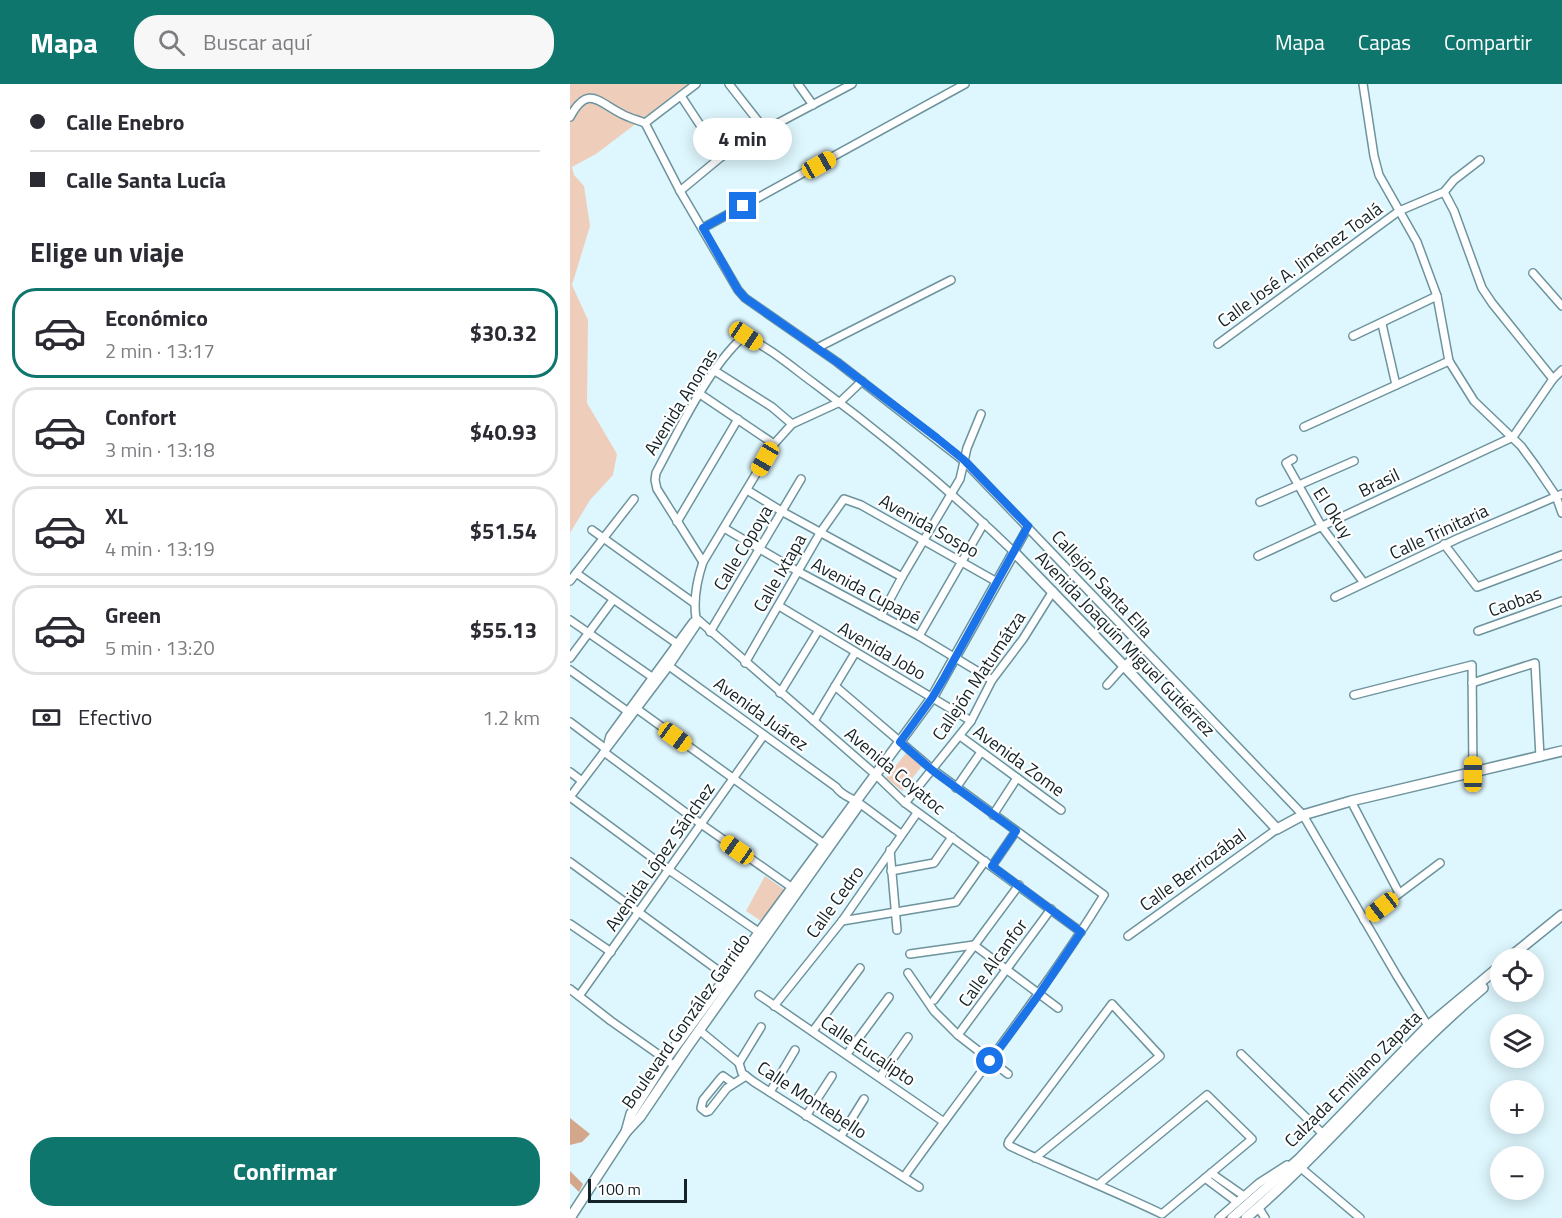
<!DOCTYPE html>
<html lang="es">
<head>
<meta charset="utf-8">
<style>
  body { margin:0; font-family:"Titillium Web",sans-serif; background:#f7f7f7; color:#2b2b33; height:100vh; display:flex; flex-direction:column; font-size:22px; white-space:nowrap }
  * { box-sizing:border-box; margin:0 }
  p { font-size:20px; color:#7c7c81 }
  .icon { flex:none; width:33px; height:33px; fill:none; stroke:currentColor; stroke-width:2; stroke-linecap:round; stroke-linejoin:round }
  .map { position:relative; flex:1; overflow:hidden }
  .sheet { display:flex; flex-direction:column; background:#fff; width:570px }
  .sheet>* { flex:none }
  .top-card { display:grid; align-content:center; height:132px; padding:0 30px; background:#fff }
  .fabs { position:absolute; left:920px; top:864px; display:grid; gap:12px }
  .fabs a { display:grid; place-items:center; width:54px; height:54px; border-radius:50%; background:#fff; box-shadow:0 3px 15px #0003; font-size:30px }
  .scale { position:absolute; left:18px; bottom:15px; width:99px; box-sizing:border-box; padding-left:6px; border:3px solid #132226; border-top:0; font-size:16px; line-height:21px; white-space:nowrap; color:#132226; -webkit-text-stroke:4px #fff; paint-order:stroke }
  .end { position:absolute; width:27px; height:27px; margin:-14px; border:8px solid #1a73e8; background:#fff; box-shadow:0 0 0 3px #fff }
  .from { border-radius:50% }
  .bubble { position:absolute; height:42px; border-radius:21px; background:#fff; box-shadow:0 3px 15px #0003; font-size:20px; font-weight:700; line-height:42px; text-align:center }
  .car { position:absolute; width:18px; height:36px; margin:-18px -9px; border-radius:8px; box-shadow:0 0 4px 2px #0007; background:linear-gradient(#f5c518 24%,#345 0 40%,#f5c518 0 76%,#345 0 86%,#f5c518 0) }
  .top-card b { display:flex; align-items:center; gap:21px; height:57px; font-size:22px }
  .top-card b+b { border-top:2px solid #e1e1e2 }
  .top-card i { width:15px; height:15px; background:#2b2b33 }
  ul { padding:0; list-style:none }
  li { display:flex; align-items:center; gap:18px; height:90px; margin:0 12px 9px; padding:0 18px; border:3px solid #e1e1e2; border-radius:24px }
  li div { flex:1 }
  li b { display:block; font-size:22px }
  li em { font-style:normal; font-weight:700 }
  li.current { border-color:#0f766e }
  li>.icon { width:54px; height:54px; stroke-width:1.5 }
  h2 { padding:0 30px; font-size:27px; line-height:72px }
  .pay { display:flex; align-items:center; gap:15px; height:66px; padding:0 30px; font-size:22px }
  .pay p { margin-inline-start:auto }
  .primary-button { display:flex; gap:12px; margin-top:auto; padding:12px 30px }
  .primary-button a { flex:1; height:69px; border-radius:24px; background:#0f766e; color:#fff; font-size:24px; font-weight:700; line-height:69px; text-align:center }
  header { display:flex; align-items:center; gap:36px; box-sizing:border-box; height:84px; padding:0 30px; background:#0f766e; color:#fff }
  header strong { font-size:28px }
  nav { display:flex; gap:33px; margin-inline-start:auto; font-size:21px }
  .search { width:420px; height:54px; background:#f7f7f7; display:flex; align-items:center; gap:15px; box-sizing:border-box; padding:0 21px; border-radius:24px; color:#7c7c81; font-size:22px }
  main { display:flex; flex:1; min-height:0 }
  .map>svg:first-child { display:block }
  .green { fill:#eecebb }
  .forest { fill:#d2a78c }
  .lines { fill:none; stroke-linecap:round; stroke-linejoin:round }
  .street-casing { stroke:#6d939d; stroke-width:10 }
  .secondary-casing { stroke:#6d939d; stroke-width:12 }
  .street { stroke:#fff; stroke-width:7 }
  .secondary { stroke:#fff; stroke-width:9 }
  .route { stroke:#1a73e8; stroke-width:8 }
  .labels { text-anchor:middle; stroke-width:4.5; stroke-linejoin:round; paint-order:stroke }
  .street-label { font-size:18px; fill:#132226; stroke:#fff }
</style>
</head>
<body>
<header>
<strong>Mapa</strong>
<div class="search"><svg class="icon" aria-label="search" viewBox="0 0 24 24"><circle cx="10" cy="10" r="6"/><path d="M15 15l6 6"/></svg>Buscar aquí</div>
<nav><a>Mapa</a><a>Capas</a><a>Compartir</a></nav>
</header>
<main>
<section class="sheet">
<div class="top-card">
<b><i class="from"></i>Calle Enebro</b>
<b><i></i>Calle Santa Lucía</b>
</div>
<h2>Elige un viaje</h2>
<ul>
<li class="current"><svg class="icon" aria-label="car" viewBox="0 0 24 24"><path d="M5 17H2v-5l4-1 3-4h7l3 4 3 1v5h-3M9 17h6M6 11h13"/><circle cx="7" cy="17" r="2"/><circle cx="17" cy="17" r="2"/></svg><div><b>Económico</b><p>2 min · 13:17</p></div><em>$30.32</em></li>
<li><svg class="icon" aria-label="car" viewBox="0 0 24 24"><path d="M5 17H2v-5l4-1 3-4h7l3 4 3 1v5h-3M9 17h6M6 11h13"/><circle cx="7" cy="17" r="2"/><circle cx="17" cy="17" r="2"/></svg><div><b>Confort</b><p>3 min · 13:18</p></div><em>$40.93</em></li>
<li><svg class="icon" aria-label="car" viewBox="0 0 24 24"><path d="M5 17H2v-5l4-1 3-4h7l3 4 3 1v5h-3M9 17h6M6 11h13"/><circle cx="7" cy="17" r="2"/><circle cx="17" cy="17" r="2"/></svg><div><b>XL</b><p>4 min · 13:19</p></div><em>$51.54</em></li>
<li><svg class="icon" aria-label="car" viewBox="0 0 24 24"><path d="M5 17H2v-5l4-1 3-4h7l3 4 3 1v5h-3M9 17h6M6 11h13"/><circle cx="7" cy="17" r="2"/><circle cx="17" cy="17" r="2"/></svg><div><b>Green</b><p>5 min · 13:20</p></div><em>$55.13</em></li>
</ul>
<div class="pay"><svg class="icon" aria-label="cash" viewBox="0 0 24 24"><path d="M3 7h18v10H3z"/><circle cx="12" cy="12" r="2"/></svg>Efectivo<p>1.2 km</p></div>
<div class="primary-button"><a>Confirmar</a></div>
</section>
<div class="map">
<svg width="992" height="1134" viewBox="0 0 992 1134">
  <rect width="100%" height="100%" fill="#def6fd"/>
  <!-- green -->
  <g class="green">
    <path d="M0 0H118L26 70 2 83 4 91 14 102 20 142 2 201 18 236 17 319 47 370 43 391 20 416 0 449Z"/>
    <path d="M336 669 352 682 332 707 316 694Z"/>
    <path d="M195 792 215 806 191 837 176 827Z"/>
  </g>
  <!-- forest -->
  <g class="forest">
    <path d="M0 1034 20 1050 12 1058 0 1061Z"/>
    <path d="M0 1087 13 1100 9 1108 0 1099Z"/>
  </g>
  <g class="lines">
    <!-- street casing -->
    <g class="street-casing">
      <g id="street">
        <path d="M159 0 195 46"/>
        <path d="M228 0 243 21"/>
        <path d="M793 0 804 72 809 91 847 158 867 212 879 277 904 317 951 362 965 381 986 412 992 429"/>
        <path d="M111 12 151 73"/>
        <path d="M0 33C18 0 28 18 52 30 59 34 68 36 75 39"/>
        <path d="M75 39 110 107 168 206 175 214 267 278 394 377 733 731 827 892 858 942"/>
        <path d="M75 39 126 0"/>
        <path d="M110 107 151 73 195 46 282 0"/>
        <path d="M874 108 884 127 912 204 922 219 983 295"/>
        <path d="M133 144 395 0"/>
        <path d="M963 189 992 222"/>
        <path d="M812 240 826 301"/>
        <path d="M783 252 867 212"/>
        <path d="M648 260 829 127 874 108 884 96 910 76"/>
        <path d="M247 264 381 196"/>
        <path d="M145 287 202 323 222 340"/>
        <path d="M292 297 270 318 222 340 204 360 133 478C127 496 123 515 126 534L306 691 335 719 511 848"/>
        <path d="M130 310 204 360"/>
        <path d="M734 343 879 277"/>
        <path d="M723 375 716 379 752 443 794 499"/>
        <path d="M177 406 213 428 332 493"/>
        <path d="M690 418 784 377"/>
        <path d="M107 438 168 335"/>
        <path d="M154 444 229 488 349 552 422 596"/>
        <path d="M22 446 124 519"/>
        <path d="M874 460 907 503 992 471"/>
        <path d="M688 472 943 353 983 295 992 286"/>
        <path d="M133 478 87 405 85 396 86 389C109 346 138 284 174 252 199 263 223 284 245 300 315 352 382 408 444 468L458 443"/>
        <path d="M6 489 106 559"/>
        <path d="M0 497 64 415"/>
        <path d="M765 513 889 454 992 410"/>
        <path d="M209 522 401 637"/>
        <path d="M311 532 332 493 390 395 397 364 411 330"/>
        <path d="M0 536 82 593"/>
        <path d="M908 547 992 517"/>
        <path d="M140 548 231 395"/>
        <path d="M349 552 414 439"/>
        <path d="M0 574 43 516"/>
        <path d="M175 579 250 449 274 415 291 421 427 498"/>
        <path d="M99 582 266 703C272 712 280 713 289 719 303 729 317 740 331 750"/>
        <path d="M0 586 57 627"/>
        <path d="M902 599 965 579 970 673"/>
        <path d="M537 601 554 582 573 565"/>
        <path d="M265 602 362 685 534 811C474 909 401 999 334 1093"/>
        <path d="M210 609 248 547"/>
        <path d="M784 611 902 581 903 690"/>
        <path d="M67 625 257 762"/>
        <path d="M244 637 285 569"/>
        <path d="M0 638 36 665"/>
        <path d="M390 652 491 726"/>
        <path d="M38 659 40 652 123 538"/>
        <path d="M34 668 131 740 224 805"/>
        <path d="M0 688 12 697"/>
        <path d="M386 704 411 668"/>
        <path d="M0 713 99 786 193 851"/>
        <path d="M0 713 99 582 129 537"/>
        <path d="M781 717 829 809"/>
        <path d="M335 719 401 637 422 596 453 555 483 507"/>
        <path d="M423 731 447 694"/>
        <path d="M320 766 327 846"/>
        <path d="M0 778 160 895"/>
        <path d="M422 782 446 747"/>
        <path d="M321 787 364 779 382 753"/>
        <path d="M794 836 870 779"/>
        <path d="M272 837 386 818 415 777"/>
        <path d="M0 840 41 868"/>
        <path d="M558 852 707 745"/>
        <path d="M340 870 404 861 488 924"/>
        <path d="M338 889 364 927 388 951 438 990"/>
        <path d="M0 905 41 937 105 982"/>
        <path d="M189 911 374 1038"/>
        <path d="M9 912 194 651"/>
        <path d="M364 916 449 801"/>
        <path d="M204 922 272 837 347 729"/>
        <path d="M129 946 169 979 172 989 184 998 349 1103"/>
        <path d="M243 947 290 884"/>
        <path d="M388 951 481 825"/>
        <path d="M277 970 319 913"/>
        <path d="M671 970 753 1050"/>
        <path d="M169 979 191 943"/>
        <path d="M310 993 338 953"/>
        <path d="M163 999 153 992 151 994 133 1016 131 1024 136 1028 139 1027 157 1004 176 992"/>
        <path d="M200 1008 225 966"/>
        <path d="M236 1032 262 992"/>
        <path d="M271 1052 294 1015"/>
        <path d="M465 1074 590 972 542 920 439 1057 438 1060 440 1062C491 1086 542 1106 592 1130L682 1055 637 1011 529 1100"/>
        <path d="M731 1084 790 1134"/>
        <path d="M641 1089 674 1112"/>
        <path d="M635 1094 667 1118"/>
        <path d="M688 1123 695 1134"/>
        <path d="M649 1134 689 1099 717 1081"/>
      </g>
    </g>
    <!-- secondary casing -->
    <g class="secondary-casing">
      <g id="secondary">
        <path d="M939 874 992 831"/>
        <path d="M56 1048 61 1030 96 975 362 614 444 468 554 582 707 745 733 731 781 717 992 667"/>
        <path d="M0 1134 56 1048 70 1033 116 965 288 722"/>
        <path d="M662 1134 730 1074 858 942 930 882"/>
        <path d="M676 1134C760 1062 828 975 913 904"/>
      </g>
    </g>
    <!-- street -->
    <use href="#street" class="street"/>
    <!-- secondary -->
    <use href="#secondary" class="secondary"/>
  </g>
  <g class="lines">
    <!-- route -->
    <path class="route" d="M173 122 133 144 168 206 175 214 267 278 367 354 394 376 458 442 374 594 362 614 330 658 362 686 446 747 422 782 511 848 470 909 420 977"/>
  </g>
  <g class="labels">
    <!-- street labels -->
    <g class="street-label">
      <text transform="translate(730 181) rotate(-36)" y="6">Calle José A. Jiménez Toalá</text>
      <text transform="translate(111 318) rotate(-58)" y="6">Avenida Anonas</text>
      <text transform="translate(809 399) rotate(-26)" y="6">Brasil</text>
      <text transform="translate(763 429) rotate(57)" y="6">El Okuy</text>
      <text transform="translate(359 442) rotate(29)" y="6">Avenida Sospo</text>
      <text transform="translate(869 448) rotate(-25)" y="6">Calle Trinitaria</text>
      <text transform="translate(173 464) rotate(-59)" y="6">Calle Copoya</text>
      <text transform="translate(210 489) rotate(-60)" y="6">Calle Ixtapa</text>
      <text transform="translate(532 500) rotate(47)" y="6">Callejón Santa Ella</text>
      <text transform="translate(296 507) rotate(28)" y="6">Avenida Cupapé</text>
      <text transform="translate(945 518) rotate(-20)" y="6">Caobas</text>
      <text transform="translate(555 560) rotate(46)" y="6">Avenida Joaquín Miguel Gutiérrez</text>
      <text transform="translate(312 567) rotate(30)" y="6">Avenida Jobo</text>
      <text transform="translate(409 592) rotate(-56)" y="6">Callejón Matumátza</text>
      <text transform="translate(191 630) rotate(36)" y="6">Avenida Juárez</text>
      <text transform="translate(449 677) rotate(36)" y="6">Avenida Zome</text>
      <text transform="translate(325 687) rotate(40)" y="6">Avenida Coyatoc</text>
      <text transform="translate(90 773) rotate(-55)" y="6">Avenida López Sánchez</text>
      <text transform="translate(623 786) rotate(-36)" y="6">Calle Berriozábal</text>
      <text transform="translate(265 818) rotate(-54)" y="6">Calle Cedro</text>
      <text transform="translate(423 879) rotate(-54)" y="6">Calle Alcanfor</text>
      <text transform="translate(116 937) rotate(-55)" y="6">Boulevard González Garrido</text>
      <text transform="translate(298 967) rotate(34)" y="6">Calle Eucalipto</text>
      <text transform="translate(783 995) rotate(-45)" y="6">Calzada Emiliano Zapata</text>
      <text transform="translate(242 1016) rotate(33)" y="6">Calle Montebello</text>
    </g>
  </g>
</svg>
<div class="fabs">
<a><svg class="icon" aria-label="locate" viewBox="0 0 24 24"><circle cx="12" cy="12" r="6"/><path d="M12 2v4M12 18v4M2 12h4M18 12h4"/></svg></a>
<a><svg class="icon" aria-label="layers" viewBox="0 0 24 24"><path d="M12 4l9 5-9 5-9-5zM3 14l9 5 9-5"/></svg></a>
<a>+</a>
<a>−</a>
</div>
<div class="scale">100 m</div>
<i class="end from" style="left:420px;top:977px"></i>
<i class="end" style="left:173px;top:122px"></i>
<div class="bubble" style="left:123px;top:34px;width:99px">4 min</div>
<i class="car" style="left:249px;top:81px;rotate:61deg"></i>
<i class="car" style="left:176px;top:252px;rotate:124deg"></i>
<i class="car" style="left:195px;top:375px;rotate:210deg"></i>
<i class="car" style="left:105px;top:653px;rotate:126deg"></i>
<i class="car" style="left:903px;top:690px;rotate:0deg"></i>
<i class="car" style="left:167px;top:766px;rotate:305deg"></i>
<i class="car" style="left:812px;top:823px;rotate:232deg"></i>
</div>
</main>
</body>
</html>
